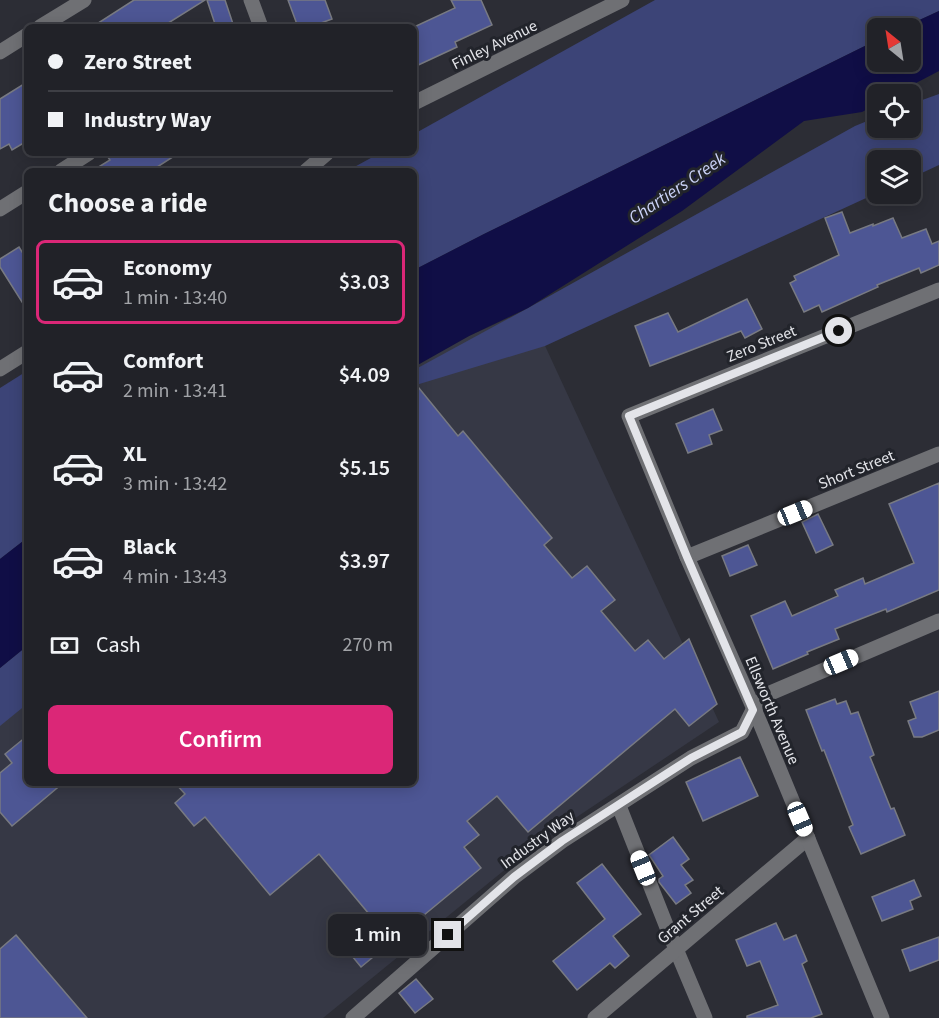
<!DOCTYPE html>
<html lang="en">
<head>
<meta charset="utf-8">
<style>
  body { margin:0; font-family:"Source Sans 3",sans-serif; background:#2d2f34; color:#f1f3f6; height:100vh; display:flex; flex-direction:column; font-size:22px; white-space:nowrap }
  * { box-sizing:border-box; margin:0 }
  p { font-size:20px; color:#a2a4a8 }
  .icon { flex:none; width:33px; height:33px; fill:none; stroke:currentColor; stroke-width:2; stroke-linecap:round; stroke-linejoin:round }
  .map { position:relative; flex:1; overflow:hidden }
  .panel { position:absolute; left:24px; top:168px; width:393px; height:618px; display:flex; flex-direction:column; background:#212228; border-radius:9px; box-shadow:0 3px 15px #0003,0 0 0 2px #3e3f45 }
  .panel>* { flex:none }
  .guide { position:absolute; left:24px; top:24px; width:393px; height:132px; border-radius:9px; box-shadow:0 3px 15px #0003,0 0 0 2px #3e3f45; display:grid; align-content:center; height:132px; padding:0 24px; background:#212228 }
  .needle { width:39px; rotate:330deg }
  .buttons { position:absolute; left:867px; top:18px; display:grid; gap:12px }
  .buttons a { display:grid; place-items:center; width:54px; height:54px; border-radius:9px; background:#212228; box-shadow:0 3px 15px #0003,0 0 0 2px #3e3f45; font-size:30px }
  .end { position:absolute; width:27px; height:27px; margin:-14px; border:8px solid #e3e4e9; background:#111; box-shadow:0 0 0 3px #111 }
  .from { border-radius:50% }
  .bubble { position:absolute; height:42px; border-radius:9px; background:#212228; box-shadow:0 3px 15px #0003,0 0 0 2px #3e3f45; font-size:20px; font-weight:600; line-height:42px; text-align:center }
  .car { position:absolute; width:18px; height:36px; margin:-18px -9px; border-radius:8px; box-shadow:0 0 4px 2px #0007; background:linear-gradient(#fff 24%,#345 0 40%,#fff 0 76%,#345 0 86%,#fff 0) }
  .guide b { display:flex; align-items:center; gap:21px; height:57px; font-size:22px }
  .guide b+b { border-top:2px solid #3e3f45 }
  .guide i { width:15px; height:15px; background:#f1f3f6 }
  ul { padding:0; list-style:none }
  li { display:flex; align-items:center; gap:18px; height:84px; margin:0 12px 9px; padding:0 12px; border:3px solid transparent; border-radius:9px }
  li div { flex:1 }
  li b { display:block; font-size:22px }
  li em { font-style:normal; font-weight:600 }
  li.on { border-color:#db2777 }
  li>.icon { width:54px; height:54px; stroke-width:1.5 }
  h2 { padding:0 24px; font-size:27px; line-height:72px }
  .pay { display:flex; align-items:center; gap:15px; height:66px; padding:0 24px; font-size:22px }
  .pay p { margin-inline-start:auto }
  .primary-button { display:flex; gap:12px; margin-top:auto; padding:12px 24px }
  .primary-button a { flex:1; height:69px; border-radius:9px; background:#db2777; color:#fff; font-size:24px; font-weight:600; line-height:69px; text-align:center }
  .map>svg:first-child { display:block }
  .built { fill:#363845 }
  .green { fill:#3c4477 }
  .water { fill:#100e46 }
  .building { fill:#4d5694; stroke:#787a82; stroke-width:1.5 }
  .lines { fill:none; stroke-linecap:round; stroke-linejoin:round }
  .minor { stroke:#6f7074; stroke-width:15 }
  .route { stroke:#e3e4e9; stroke-width:8 }
  .labels { text-anchor:middle; stroke-width:6; stroke-linejoin:round; paint-order:stroke }
  .street-label { font-size:16px; fill:#e3e4e9; stroke:#22242b }
  .water-label { font-size:18px; font-style:italic; fill:#cbd3f8; stroke:#22242b }
</style>
</head>
<body>
<div class="map">
<svg width="939" height="1018" viewBox="0 0 939 1018">
  <rect width="100%" height="100%" fill="#2c2d35"/>
  <!-- built -->
  <path class="built" d="M528 309 719 722 535 845 323 1018H0V668L27 646V783H414V367L469 336Z"/>
  <!-- green -->
  <g class="green">
    <path d="M655 0H939V11L902 28H878L877 40 484 234 414 270V171H347L380 153H414V134Z"/>
    <path d="M939 94V165L911 178 910 160H878L877 193 545 346 416 385 414 387V370L528 308 855 126 877 117 878 128H910L911 104Z"/>
    <path d="M27 371V538L0 559V388Z"/>
    <path d="M27 646V704L0 726V668Z"/>
  </g>
  <!-- water -->
  <g class="water">
    <path d="M939 11V71L895 94H878L877 104 862 112 804 121 682 211 528 308 469 336 414 367V270L484 234 877 40 878 62H910V28H902Z"/>
    <path d="M27 538V646L0 668V559Z"/>
  </g>
  <!-- building -->
  <g class="building">
    <path d="M134 0H205L162 27H92Z"/>
    <path d="M207 0H225L234 27H216Z"/>
    <path d="M288 0H325L332 19 310 27H298Z"/>
    <path d="M451 0H481L492 25 455 42 457 47 414 67V27L455 8Z"/>
    <path d="M27 82V141L12 150 9 144 0 149V99Z"/>
    <path d="M105 153H179L151 171H92L110 160Z"/>
    <path d="M842 212 850 233 873 224V226L893 218 902 238 926 229 932 244 939 241V265L921 273 919 268 877 285 878 287 822 312 819 305 804 312 790 283 796 280 794 276 839 255 825 218Z"/>
    <path d="M19 247 27 260V310L0 267V259Z"/>
    <path d="M747 299 762 329 745 338 741 331 650 366 635 326 668 313 678 332Z"/>
    <path d="M414 382 458 436 463 431 552 538 544 545 572 578 587 566 615 600 601 611 635 651 648 640 664 659 689 639 717 704 689 726 675 709 528 832 497 796 467 821 479 835 464 847 481 868 361 967 343 945 374 920 319 854 270 895 205 817 194 826 175 803 185 794 175 783H414Z"/>
    <path d="M713 409 722 430 709 435 712 444 688 453 676 424Z"/>
    <path d="M939 483V590L887 612 886 609 835 629 839 639 807 652 808 654 773 669 751 616 785 601 792 616 838 596 835 590 863 578 865 584 914 563 889 504Z"/>
    <path d="M818 514 833 545 816 553 802 522Z"/>
    <path d="M748 545 757 565 730 576 722 556Z"/>
    <path d="M939 691V730L922 737H914L908 721 916 718 910 702Z"/>
    <path d="M835 699 837 704 846 701 851 714 858 712 874 755 870 757 891 809 894 808 905 835 861 854 849 827 853 825 824 750 822 751 806 710Z"/>
    <path d="M27 736V783H63L12 826 0 812V773L12 763 5 754Z"/>
    <path d="M740 757 758 796 703 821 686 782Z"/>
    <path d="M673 837 689 859 681 865 693 880 685 885 691 893 676 904 659 882V879L663 876 649 855Z"/>
    <path d="M602 864 641 914 613 936 629 956 615 968 610 963 577 990 553 961 605 919 577 883Z"/>
    <path d="M914 880 921 896 910 901 913 909 882 921 872 897Z"/>
    <path d="M776 923 784 940 796 935 807 961 802 964 822 1014 811 1018H747V1016L778 1005 760 961 747 966 736 940Z"/>
    <path d="M16 935 87 1018H0V949Z"/>
    <path d="M939 937V960L910 971 902 950Z"/>
    <path d="M416 979 433 999 415 1013 399 993Z"/>
  </g>
  <g class="lines">
    <!-- minor -->
    <g class="minor">
      <path d="M251 0 261 27"/>
      <path d="M40 27 84 0"/>
      <path d="M0 52 27 35"/>
      <path d="M414 103 622 0"/>
      <path d="M61 171 89 153"/>
      <path d="M306 171 327 153"/>
      <path d="M0 209 27 192"/>
      <path d="M0 369 27 352"/>
      <path d="M687 557 939 454"/>
      <path d="M619 806 668 930 705 1018"/>
      <path d="M353 1018 514 877 562 841 691 758 742 732 753 710 768 694 939 621"/>
      <path d="M595 1018 808 838"/>
      <path d="M882 1018 761 725 687 557 629 416 939 290"/>
    </g>
  </g>
  <g class="lines">
    <!-- route -->
    <path class="route" d="M448 935 514 877 562 841 691 758 742 732 753 710 687 557 629 416 839 331"/>
  </g>
  <g class="labels">
    <!-- street labels -->
    <g class="street-label">
      <text transform="translate(494 44) rotate(-26)" y="6">Finley Avenue</text>
      <text transform="translate(761 343) rotate(-22)" y="6">Zero Street</text>
      <text transform="translate(856 469) rotate(-22)" y="6">Short Street</text>
      <text transform="translate(773 710) rotate(67)" y="6">Ellsworth Avenue</text>
      <text transform="translate(537 839) rotate(-36)" y="6">Industry Way</text>
      <text transform="translate(690 914) rotate(-40)" y="6">Grant Street</text>
    </g>
    <!-- water labels -->
    <g class="water-label">
      <text transform="translate(677 188) rotate(-34)" y="6">Chartiers Creek</text>
    </g>
  </g>
</svg>
<div class="buttons">
<a><svg class="needle" viewBox="-14 -14 28 28"><path d="M0-13l5 13h-10z" fill="#e53935"/><path d="M0 13l5-13h-10z" fill="#a2a4a8"/></svg></a>
<a><svg class="icon" aria-label="locate" viewBox="0 0 24 24"><circle cx="12" cy="12" r="6"/><path d="M12 2v4M12 18v4M2 12h4M18 12h4"/></svg></a>
<a><svg class="icon" aria-label="layers" viewBox="0 0 24 24"><path d="M12 4l9 5-9 5-9-5zM3 14l9 5 9-5"/></svg></a>
</div>
<i class="end from" style="left:839px;top:331px"></i>
<i class="end" style="left:448px;top:935px"></i>
<div class="bubble" style="left:328px;top:914px;width:99px">1 min</div>
<i class="car" style="left:795px;top:513px;rotate:68deg"></i>
<i class="car" style="left:841px;top:662px;rotate:67deg"></i>
<i class="car" style="left:800px;top:819px;rotate:157deg"></i>
<i class="car" style="left:643px;top:868px;rotate:338deg"></i>
<div class="guide">
<b><i class="from"></i>Zero Street</b>
<b><i></i>Industry Way</b>
</div>
<section class="panel">
<h2>Choose a ride</h2>
<ul>
<li class="on"><svg class="icon" aria-label="car" viewBox="0 0 24 24"><path d="M5 17H2v-5l4-1 3-4h7l3 4 3 1v5h-3M9 17h6M6 11h13"/><circle cx="7" cy="17" r="2"/><circle cx="17" cy="17" r="2"/></svg><div><b>Economy</b><p>1 min · 13:40</p></div><em>$3.03</em></li>
<li><svg class="icon" aria-label="car" viewBox="0 0 24 24"><path d="M5 17H2v-5l4-1 3-4h7l3 4 3 1v5h-3M9 17h6M6 11h13"/><circle cx="7" cy="17" r="2"/><circle cx="17" cy="17" r="2"/></svg><div><b>Comfort</b><p>2 min · 13:41</p></div><em>$4.09</em></li>
<li><svg class="icon" aria-label="car" viewBox="0 0 24 24"><path d="M5 17H2v-5l4-1 3-4h7l3 4 3 1v5h-3M9 17h6M6 11h13"/><circle cx="7" cy="17" r="2"/><circle cx="17" cy="17" r="2"/></svg><div><b>XL</b><p>3 min · 13:42</p></div><em>$5.15</em></li>
<li><svg class="icon" aria-label="car" viewBox="0 0 24 24"><path d="M5 17H2v-5l4-1 3-4h7l3 4 3 1v5h-3M9 17h6M6 11h13"/><circle cx="7" cy="17" r="2"/><circle cx="17" cy="17" r="2"/></svg><div><b>Black</b><p>4 min · 13:43</p></div><em>$3.97</em></li>
</ul>
<div class="pay"><svg class="icon" aria-label="cash" viewBox="0 0 24 24"><path d="M3 7h18v10H3z"/><circle cx="12" cy="12" r="2"/></svg>Cash<p>270 m</p></div>
<div class="primary-button"><a>Confirm</a></div>
</section>
</div>
</body>
</html>
